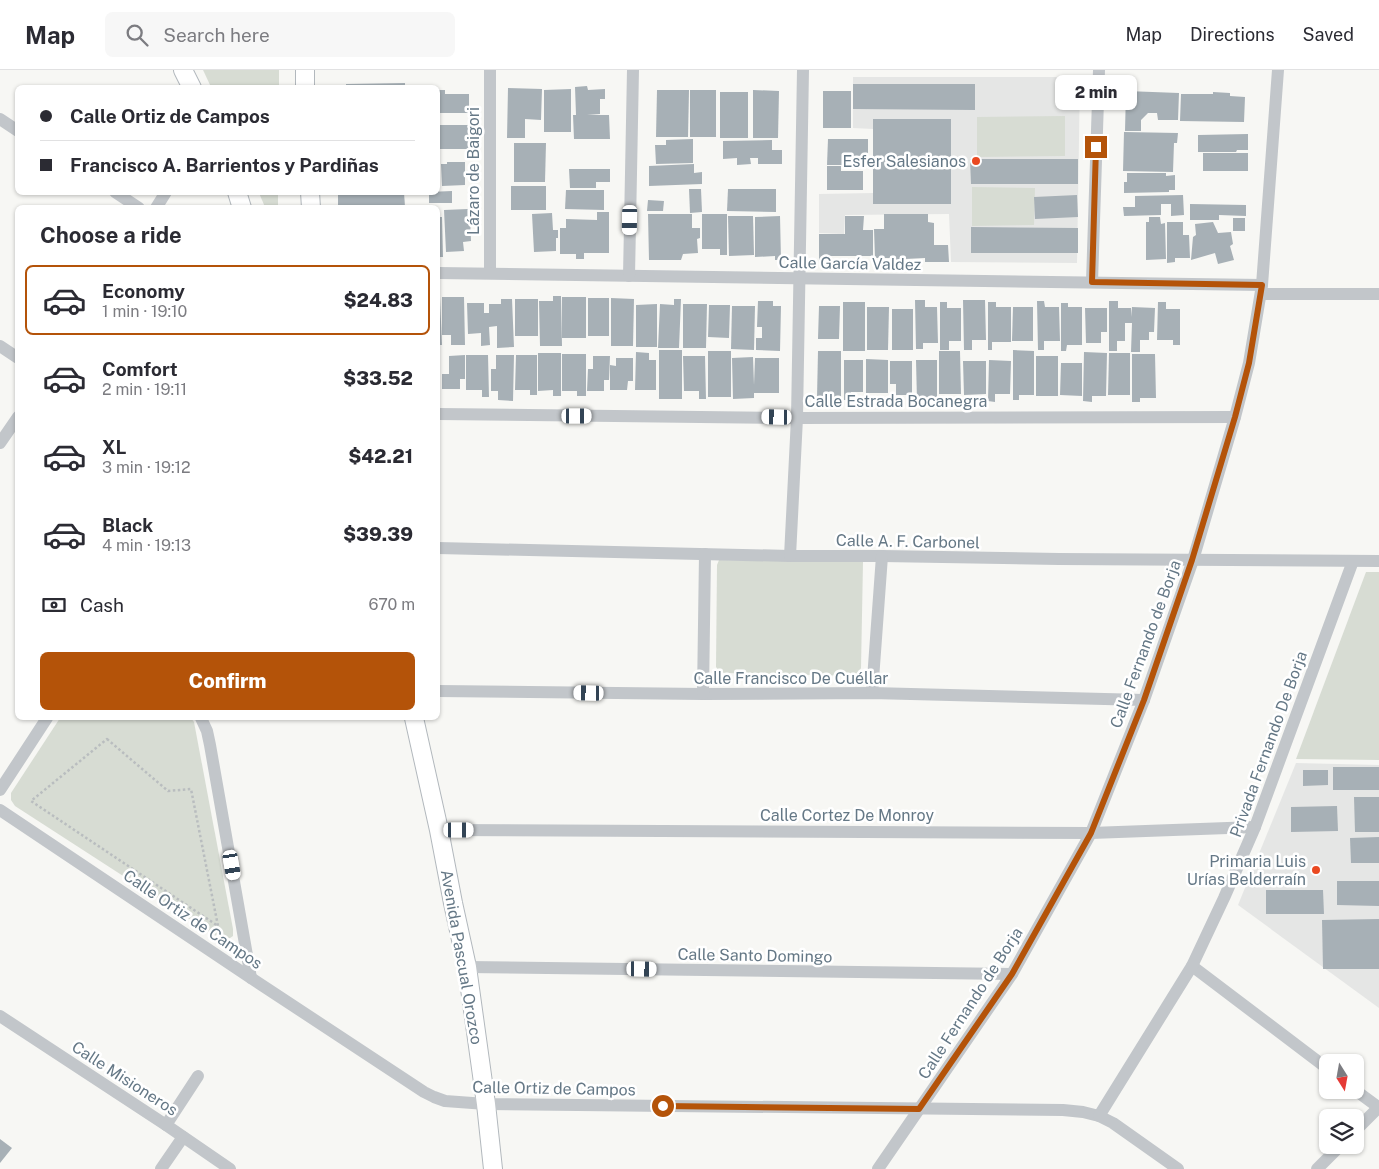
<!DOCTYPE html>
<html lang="en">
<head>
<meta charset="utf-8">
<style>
  body { margin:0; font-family:"Public Sans",sans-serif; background:#f7f7f7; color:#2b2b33; height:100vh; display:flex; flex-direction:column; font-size:19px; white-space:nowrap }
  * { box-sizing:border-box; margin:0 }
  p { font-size:16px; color:#7c7c81 }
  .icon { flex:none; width:28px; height:28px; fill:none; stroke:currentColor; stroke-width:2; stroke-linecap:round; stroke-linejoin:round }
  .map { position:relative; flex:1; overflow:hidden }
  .panel { position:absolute; left:15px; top:135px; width:425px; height:515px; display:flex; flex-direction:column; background:#fff; border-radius:8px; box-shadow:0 1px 4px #0004 }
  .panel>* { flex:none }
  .top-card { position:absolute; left:15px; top:15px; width:425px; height:110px; border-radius:8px; box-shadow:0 1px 4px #0004; display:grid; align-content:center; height:110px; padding:0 25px; background:#fff }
  .needle { width:32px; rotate:169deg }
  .controls { position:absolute; left:1319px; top:984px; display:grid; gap:10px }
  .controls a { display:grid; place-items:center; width:45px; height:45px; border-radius:8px; background:#fff; box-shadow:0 1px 4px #0004; font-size:25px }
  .end { position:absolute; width:22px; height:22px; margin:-11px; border:6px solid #b45309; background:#fff; box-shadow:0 0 0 2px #fff }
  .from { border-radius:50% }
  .bubble { position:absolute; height:35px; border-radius:8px; background:#fff; box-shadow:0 1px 4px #0004; font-size:16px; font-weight:800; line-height:35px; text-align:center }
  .car { position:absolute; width:15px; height:30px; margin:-15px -8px; border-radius:6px; box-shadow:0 0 4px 1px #0007; background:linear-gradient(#fff 24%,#345 0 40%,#fff 0 76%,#345 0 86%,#fff 0) }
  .top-card b { display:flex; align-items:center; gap:18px; height:48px; font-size:19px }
  .top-card b+b { border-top:1px solid #e1e1e2 }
  .top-card i { width:12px; height:12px; background:#2b2b33 }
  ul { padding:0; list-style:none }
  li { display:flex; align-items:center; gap:15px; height:70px; margin:0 10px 8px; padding:0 15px; border:2px solid transparent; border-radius:8px }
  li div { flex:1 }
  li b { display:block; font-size:19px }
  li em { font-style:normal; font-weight:800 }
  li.selected { border-color:#b45309 }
  li>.icon { width:45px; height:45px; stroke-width:1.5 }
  h2 { padding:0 25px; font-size:22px; line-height:60px }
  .pay { display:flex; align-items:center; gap:12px; height:55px; padding:0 25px; font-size:19px }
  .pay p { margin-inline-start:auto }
  .primary-button { display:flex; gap:10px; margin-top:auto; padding:10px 25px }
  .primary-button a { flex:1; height:58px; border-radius:8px; background:#b45309; color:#fff; font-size:20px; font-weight:800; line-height:58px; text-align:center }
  header { display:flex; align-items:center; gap:30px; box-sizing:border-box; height:70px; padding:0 25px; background:#fff; border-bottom:1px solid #e1e1e2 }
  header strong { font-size:24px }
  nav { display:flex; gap:28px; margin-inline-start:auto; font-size:18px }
  .search { width:350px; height:45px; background:#f7f7f7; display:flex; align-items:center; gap:12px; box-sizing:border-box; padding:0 18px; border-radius:8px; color:#7c7c81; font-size:19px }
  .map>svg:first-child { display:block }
  .built { fill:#e5e6e5 }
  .green { fill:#d7dcd3 }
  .building { fill:#a7b0b6 }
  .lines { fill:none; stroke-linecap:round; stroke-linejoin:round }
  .secondary-casing { stroke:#b2b8bd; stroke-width:20 }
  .path { stroke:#b9bdbf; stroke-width:2.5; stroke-dasharray:2.5 2.5; stroke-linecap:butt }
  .street { stroke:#c2c6ca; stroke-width:12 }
  .secondary { stroke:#fff; stroke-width:18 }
  .route { stroke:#b45309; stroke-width:6 }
  .poi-dot { fill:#ea4921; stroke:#fff; stroke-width:2 }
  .labels { text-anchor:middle; stroke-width:5; stroke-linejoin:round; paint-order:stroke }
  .poi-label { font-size:16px; fill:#657886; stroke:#fff; text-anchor:end }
  .street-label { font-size:16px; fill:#657886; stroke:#fff }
</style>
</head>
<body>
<header>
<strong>Map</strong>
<div class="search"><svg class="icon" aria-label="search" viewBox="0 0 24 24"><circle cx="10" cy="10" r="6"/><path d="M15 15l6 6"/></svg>Search here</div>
<nav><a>Map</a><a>Directions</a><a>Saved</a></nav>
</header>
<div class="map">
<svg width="1379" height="1099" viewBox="0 0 1379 1099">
  <rect width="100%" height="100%" fill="#f7f7f4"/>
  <!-- built -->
  <g class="built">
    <path d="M853 7H1080L1077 193 951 192 949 144 845 145 844 164 819 163V124L873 123V59L853 58Z"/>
    <path d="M1296 693 1379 695V938L1238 835Z"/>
  </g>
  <!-- green -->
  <g class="green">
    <path d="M203 0H279V17H211Z"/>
    <path d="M1065 46V86L977 87V47Z"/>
    <path d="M972 117 1035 118 1034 155 972 156Z"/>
    <path d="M259 123H278V137H265Z"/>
    <path d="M719 490 863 492 861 598 858 604 853 606 725 603 720 602 716 597 717 495Z"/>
    <path d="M1366 502H1379V690L1296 689Z"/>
    <path d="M60 648H191L194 652 233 859V866L227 870 219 868 15 736 11 730V723Z"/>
  </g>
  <!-- building -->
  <g class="building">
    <path d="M405 13V18H346V14Z"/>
    <path d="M853 14H975V40L853 39Z"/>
    <path d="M587 16 588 20 605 19V29H600V44L587 45H609L610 69H574L573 45H576L575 17Z"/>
    <path d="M508 18 542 19 541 50 525 49V68H507Z"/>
    <path d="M571 19V62H544V20Z"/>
    <path d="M438 20H445V24H469V43H438Z"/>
    <path d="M657 20H689L688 67H656Z"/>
    <rect x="690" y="20" width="26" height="47"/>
    <path d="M753 20 779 21 778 68H753Z"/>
    <rect x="823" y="21" width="28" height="37"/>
    <path d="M1126 21 1179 23 1178 50H1158L1157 43H1148L1141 50V61H1125Z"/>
    <rect x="720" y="22" width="28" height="46"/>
    <path d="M1213 22 1230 23V26L1245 27 1244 52 1180 51 1181 24H1213Z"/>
    <rect x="873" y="49" width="78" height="85"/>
    <path d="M438 55H468L469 79H438Z"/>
    <path d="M1124 62 1178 63 1177 73H1174L1173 102 1123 101Z"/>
    <path d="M1248 64V80H1237L1236 82H1198V65Z"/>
    <path d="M693 69V93L656 94 655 75H666V70Z"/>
    <path d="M828 69H868V95H827Z"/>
    <path d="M772 70V80H782V94H758V88H750L751 94 737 95V88L723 89V71Z"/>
    <path d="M514 73H546L545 112H514Z"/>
    <rect x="1203" y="83" width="45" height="18"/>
    <path d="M970 89H1078V114H971Z"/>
    <path d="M447 92H465V115L442 116 441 94H447Z"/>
    <path d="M694 94V103L702 102V114L649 116V96Z"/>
    <path d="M827 96H841V101H863V120H827Z"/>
    <path d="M569 99H610V112H596V118H570Z"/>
    <path d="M1127 103H1166V106L1175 105V120H1169V122L1124 123V112H1127Z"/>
    <rect x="511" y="116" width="35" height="24"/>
    <path d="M689 119H701L702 142 690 143Z"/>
    <path d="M728 119H776V142L727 141Z"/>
    <path d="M566 120H604V140L565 139Z"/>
    <path d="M452 121V133H429V122Z"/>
    <path d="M338 122H404L405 137 338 138Z"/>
    <path d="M1077 125 1078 147 1035 149 1034 127Z"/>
    <path d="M1183 125 1184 145 1171 146V134H1161V145L1124 146 1123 137H1135V126Z"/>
    <path d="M648 130 664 131 663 141H647Z"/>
    <path d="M1190 134 1246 135V146L1219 145V150H1190Z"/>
    <path d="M468 139 469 148H470L471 171 463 172 464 181 446 182 444 140Z"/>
    <path d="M597 142H609V183H584V189H576V184H560V158H566V149L597 150Z"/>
    <path d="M552 143 553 160H558V168H556V181L534 182 532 144Z"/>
    <path d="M648 144H692V158H700V168L697 169 698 183 683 184 681 190H649Z"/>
    <path d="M702 144H727V185H720V179H702Z"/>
    <path d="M884 144H928V152L934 153V175H948L949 192H925V188L905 189V196H891V188H875L874 159H884Z"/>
    <path d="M728 146H753L754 185 729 186Z"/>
    <path d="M780 146 781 190H775V186L755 187V147Z"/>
    <path d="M845 146H864L863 160H873V186H827V192H819V164H845Z"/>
    <path d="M438 147H442L443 187H438Z"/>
    <path d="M1149 147H1160L1161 154 1165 153 1166 189 1146 190V152H1149Z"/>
    <rect x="1233" y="148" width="12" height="13"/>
    <path d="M1167 152H1183V165H1189L1190 188H1175V192L1167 193Z"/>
    <path d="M1213 152 1218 163 1231 162 1233 174 1230 176 1234 190 1218 194 1215 183 1191 190 1193 167 1196 165 1195 154Z"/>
    <path d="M971 157 1078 158V183H971Z"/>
    <path d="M553 226H561L562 276H540L539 231H553Z"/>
    <path d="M438 227H440L442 275H438Z"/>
    <path d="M442 227H464L465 275H451V265H442Z"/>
    <rect x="562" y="227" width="24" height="41"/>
    <rect x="588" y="228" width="21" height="38"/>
    <path d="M611 228 634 229 633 276H611Z"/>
    <path d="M501 229H512L514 277 497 278V256L489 257 490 275 481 276V263L468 264 467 233H484V243H489V234H501Z"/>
    <rect x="515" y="229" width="23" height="37"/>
    <path d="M674 229H681L679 278H658L660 234 674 235Z"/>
    <path d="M915 230H925V237H937L938 273H923V279H916Z"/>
    <path d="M963 230H985L986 270H972V280H964Z"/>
    <path d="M758 231H773V236H781L780 281 756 280V268H762V257H757Z"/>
    <path d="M1037 231H1044L1045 237H1059L1060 271H1044V280H1038Z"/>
    <path d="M1109 231H1118V238H1131V247L1132 237 1155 238 1154 262H1149V270H1140V282H1131L1132 253H1125V271H1117V281H1109Z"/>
    <rect x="843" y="232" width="22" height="49"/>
    <path d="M940 232H947V238H961V271H949V280H940Z"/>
    <path d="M988 232H996V237H1011V272H992V280H988Z"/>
    <path d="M1158 232H1166V239H1180V275H1173V270H1157Z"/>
    <path d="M1061 233H1068V237H1082V275H1067L1066 281H1061Z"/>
    <path d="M657 234V277H636V235Z"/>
    <path d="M683 234H707L706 278H683Z"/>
    <path d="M709 235H730L729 268 708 267Z"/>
    <path d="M732 236H755L754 280 731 279Z"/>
    <path d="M819 236H840L839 269H818Z"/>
    <path d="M867 237H889L888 280H867Z"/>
    <path d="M1013 237H1033V271H1012Z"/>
    <path d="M1085 238H1107V262H1101V273H1086Z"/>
    <rect x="892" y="239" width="21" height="41"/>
    <rect x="659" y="280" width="23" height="49"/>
    <path d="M1013 280 1034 281V325H1019V330H1013Z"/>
    <rect x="708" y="281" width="23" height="46"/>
    <path d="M818 281H841V328H817Z"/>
    <path d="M939 281H960L961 324H939Z"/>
    <path d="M636 282 649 283V290H656V320H635Z"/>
    <path d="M1084 282 1107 283 1106 326H1092V332L1083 331Z"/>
    <path d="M438 283H439L440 326H438Z"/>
    <path d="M538 283H561V326H553V320L538 321Z"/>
    <path d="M1109 283H1130V325H1108Z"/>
    <path d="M562 284H586V326H577V321H562Z"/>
    <path d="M1132 284H1155L1156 328H1140V332H1132Z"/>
    <path d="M465 285V309H460V319H442V304H449V286Z"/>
    <path d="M466 285H488L489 327H482V320H466Z"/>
    <path d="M496 285H514L513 331 498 330V321H491V299H496Z"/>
    <path d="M516 285H537V325H530V320H515Z"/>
    <path d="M593 286H610L609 310H604V321H587L588 299H593Z"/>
    <path d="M683 286H705L706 329H699V321H684Z"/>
    <rect x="1036" y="286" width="22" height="40"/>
    <path d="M753 287 754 315 755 288H779V323H754V328L733 329 732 288Z"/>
    <path d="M616 288H633V311H628L627 320H610V295L616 296Z"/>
    <path d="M866 289 888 290V323H866Z"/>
    <path d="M844 290H863V322H851V330H844Z"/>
    <path d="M916 290H937V331H917Z"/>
    <path d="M989 290 1011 291 1010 324H995V332L988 331Z"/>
    <path d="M890 291H912V325H896V314H890Z"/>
    <path d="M963 291H986V324L964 325Z"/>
    <path d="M1061 293H1082V326L1060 325Z"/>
    <rect x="1333" y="697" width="46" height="23"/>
    <path d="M1303 700H1328V715L1303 716Z"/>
    <path d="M1354 727H1379V762H1355Z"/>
    <path d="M1337 736 1338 761 1291 762V737Z"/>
    <path d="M1379 767V793H1351L1350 768Z"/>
    <path d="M1337 811H1379V836L1337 835Z"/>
    <path d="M1266 820H1323L1324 844H1266Z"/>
    <path d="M1379 849V899H1323L1322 850Z"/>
    <path d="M0 1069 12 1078 0 1093Z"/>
  </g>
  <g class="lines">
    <!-- secondary casing -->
    <g class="secondary-casing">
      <g id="secondary">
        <path d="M183 0 192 18"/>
        <path d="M305 0V18"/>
        <path d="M237 122 242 138"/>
        <path d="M310 122 311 138"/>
        <path d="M414 648 439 760 453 833 467 897 486 1034 493 1099"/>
      </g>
    </g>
    <!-- path -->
    <path class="path" d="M107 669 168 721 191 719 218 856 31 731Z"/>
    <!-- street -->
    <g class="street">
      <path d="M0 49 18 61"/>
      <path d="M115 122 139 138"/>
      <path d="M156 138 166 122"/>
      <path d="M490 202V0"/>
      <path d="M438 203 1262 215"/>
      <path d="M629 206 633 0"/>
      <path d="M1092 212 1099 0"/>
      <path d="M1261 224H1379"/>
      <path d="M0 276 18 288"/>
      <path d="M438 344 797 348 1235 347"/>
      <path d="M0 373 18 347"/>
      <path d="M438 478 790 486H882L1059 489 1379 491"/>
      <path d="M790 486 797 348 803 0"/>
      <path d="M438 621 703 624 872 623 1144 630"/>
      <path d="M872 623 882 486"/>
      <path d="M703 624 705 484"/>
      <path d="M201 648 207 661 210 675 251 908"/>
      <path d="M0 720 47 648"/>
      <path d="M0 740 251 908 424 1022 434 1027 445 1031 486 1034 1063 1040 1083 1042 1099 1046 1113 1053 1178 1099"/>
      <path d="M439 760 1091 763 1255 757"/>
      <path d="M1192 896 1328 999"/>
      <path d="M467 897 1012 904"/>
      <path d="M0 946 166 1055 230 1099"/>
      <path d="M1355 1020 1378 1037"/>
      <path d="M1099 1046 1192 896 1224 828 1255 757 1353 491"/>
      <path d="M166 1055 198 1006"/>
      <path d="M1355 1061 1379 1037"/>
      <path d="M161 1099 183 1067"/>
      <path d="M878 1099 1012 904 1091 763 1144 630 1193 490 1235 347 1249 293 1262 215 1278 0"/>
      <path d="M1317 1099 1341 1075"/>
    </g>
    <!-- secondary -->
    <use href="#secondary" class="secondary"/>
  </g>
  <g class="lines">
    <!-- route -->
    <path class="route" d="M663 1036 919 1039 1012 904 1091 763 1144 630 1192 490 1235 347 1249 293 1262 215 1092 212 1096 77"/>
  </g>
  <!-- markers -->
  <g class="poi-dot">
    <circle cx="976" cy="91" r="5"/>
    <circle cx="1316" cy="800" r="5"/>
  </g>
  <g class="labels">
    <!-- poi labels -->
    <g class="poi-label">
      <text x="966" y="97">Esfer Salesianos</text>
      <text x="1306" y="797">Primaria Luis<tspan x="1306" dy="18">Urías Belderraín</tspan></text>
    </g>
    <!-- street labels -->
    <g class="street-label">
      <text transform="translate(473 101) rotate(-90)" y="6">Lázaro de Baigori</text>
      <text transform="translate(850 193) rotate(1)" y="6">Calle García Valdez</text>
      <text x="896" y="337">Calle Estrada Bocanegra</text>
      <text transform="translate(908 471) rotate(1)" y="6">Calle A. F. Carbonel</text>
      <text transform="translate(1145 574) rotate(-70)" y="6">Calle Fernando de Borja</text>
      <text x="791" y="614">Calle Francisco De Cuéllar</text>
      <text transform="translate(1268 674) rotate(-70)" y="6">Privada Fernando De Borja</text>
      <text x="847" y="751">Calle Cortez De Monroy</text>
      <text transform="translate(193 849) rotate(34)" y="6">Calle Ortiz de Campos</text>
      <text transform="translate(755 885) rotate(1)" y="6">Calle Santo Domingo</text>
      <text transform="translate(462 887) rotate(80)" y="6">Avenida Pascual Orozco</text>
      <text transform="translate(970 933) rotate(-57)" y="6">Calle Fernando de Borja</text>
      <text transform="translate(125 1008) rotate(33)" y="6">Calle Misioneros</text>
      <text transform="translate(554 1018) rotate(1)" y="6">Calle Ortiz de Campos</text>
    </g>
  </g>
</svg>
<div class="controls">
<a><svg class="needle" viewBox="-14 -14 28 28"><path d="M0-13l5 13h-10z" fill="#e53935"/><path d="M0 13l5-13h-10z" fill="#7c7c81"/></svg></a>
<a><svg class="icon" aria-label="layers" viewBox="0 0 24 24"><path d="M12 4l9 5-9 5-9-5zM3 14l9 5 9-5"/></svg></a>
</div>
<i class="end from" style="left:663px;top:1036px"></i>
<i class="end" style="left:1096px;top:77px"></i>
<div class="bubble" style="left:1055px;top:5px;width:82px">2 min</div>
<i class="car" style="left:630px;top:150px;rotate:181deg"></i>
<i class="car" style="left:577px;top:346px;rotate:90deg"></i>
<i class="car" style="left:777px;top:347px;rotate:271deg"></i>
<i class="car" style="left:589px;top:623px;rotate:271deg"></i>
<i class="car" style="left:459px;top:760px;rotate:90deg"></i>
<i class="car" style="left:232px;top:795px;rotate:170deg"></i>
<i class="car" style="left:642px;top:899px;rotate:91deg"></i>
<div class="top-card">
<b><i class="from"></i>Calle Ortiz de Campos</b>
<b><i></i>Francisco A. Barrientos y Pardiñas</b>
</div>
<section class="panel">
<h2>Choose a ride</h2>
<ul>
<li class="selected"><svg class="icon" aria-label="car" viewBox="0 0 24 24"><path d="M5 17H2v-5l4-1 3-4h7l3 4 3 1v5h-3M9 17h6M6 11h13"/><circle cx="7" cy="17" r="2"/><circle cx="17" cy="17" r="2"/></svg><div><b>Economy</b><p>1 min · 19:10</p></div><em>$24.83</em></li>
<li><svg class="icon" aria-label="car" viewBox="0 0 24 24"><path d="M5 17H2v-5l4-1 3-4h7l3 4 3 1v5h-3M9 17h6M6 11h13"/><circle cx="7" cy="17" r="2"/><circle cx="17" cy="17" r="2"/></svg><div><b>Comfort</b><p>2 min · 19:11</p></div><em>$33.52</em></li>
<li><svg class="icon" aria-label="car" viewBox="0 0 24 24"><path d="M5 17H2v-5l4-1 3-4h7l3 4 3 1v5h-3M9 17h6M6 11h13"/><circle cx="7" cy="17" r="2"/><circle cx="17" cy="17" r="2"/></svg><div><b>XL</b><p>3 min · 19:12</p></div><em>$42.21</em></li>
<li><svg class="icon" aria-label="car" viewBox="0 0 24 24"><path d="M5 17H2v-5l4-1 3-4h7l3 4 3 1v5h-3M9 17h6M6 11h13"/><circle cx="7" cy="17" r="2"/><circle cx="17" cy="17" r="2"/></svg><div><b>Black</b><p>4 min · 19:13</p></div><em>$39.39</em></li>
</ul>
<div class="pay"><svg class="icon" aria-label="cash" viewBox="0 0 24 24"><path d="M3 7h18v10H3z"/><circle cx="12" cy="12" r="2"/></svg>Cash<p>670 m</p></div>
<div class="primary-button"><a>Confirm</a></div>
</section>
</div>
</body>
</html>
